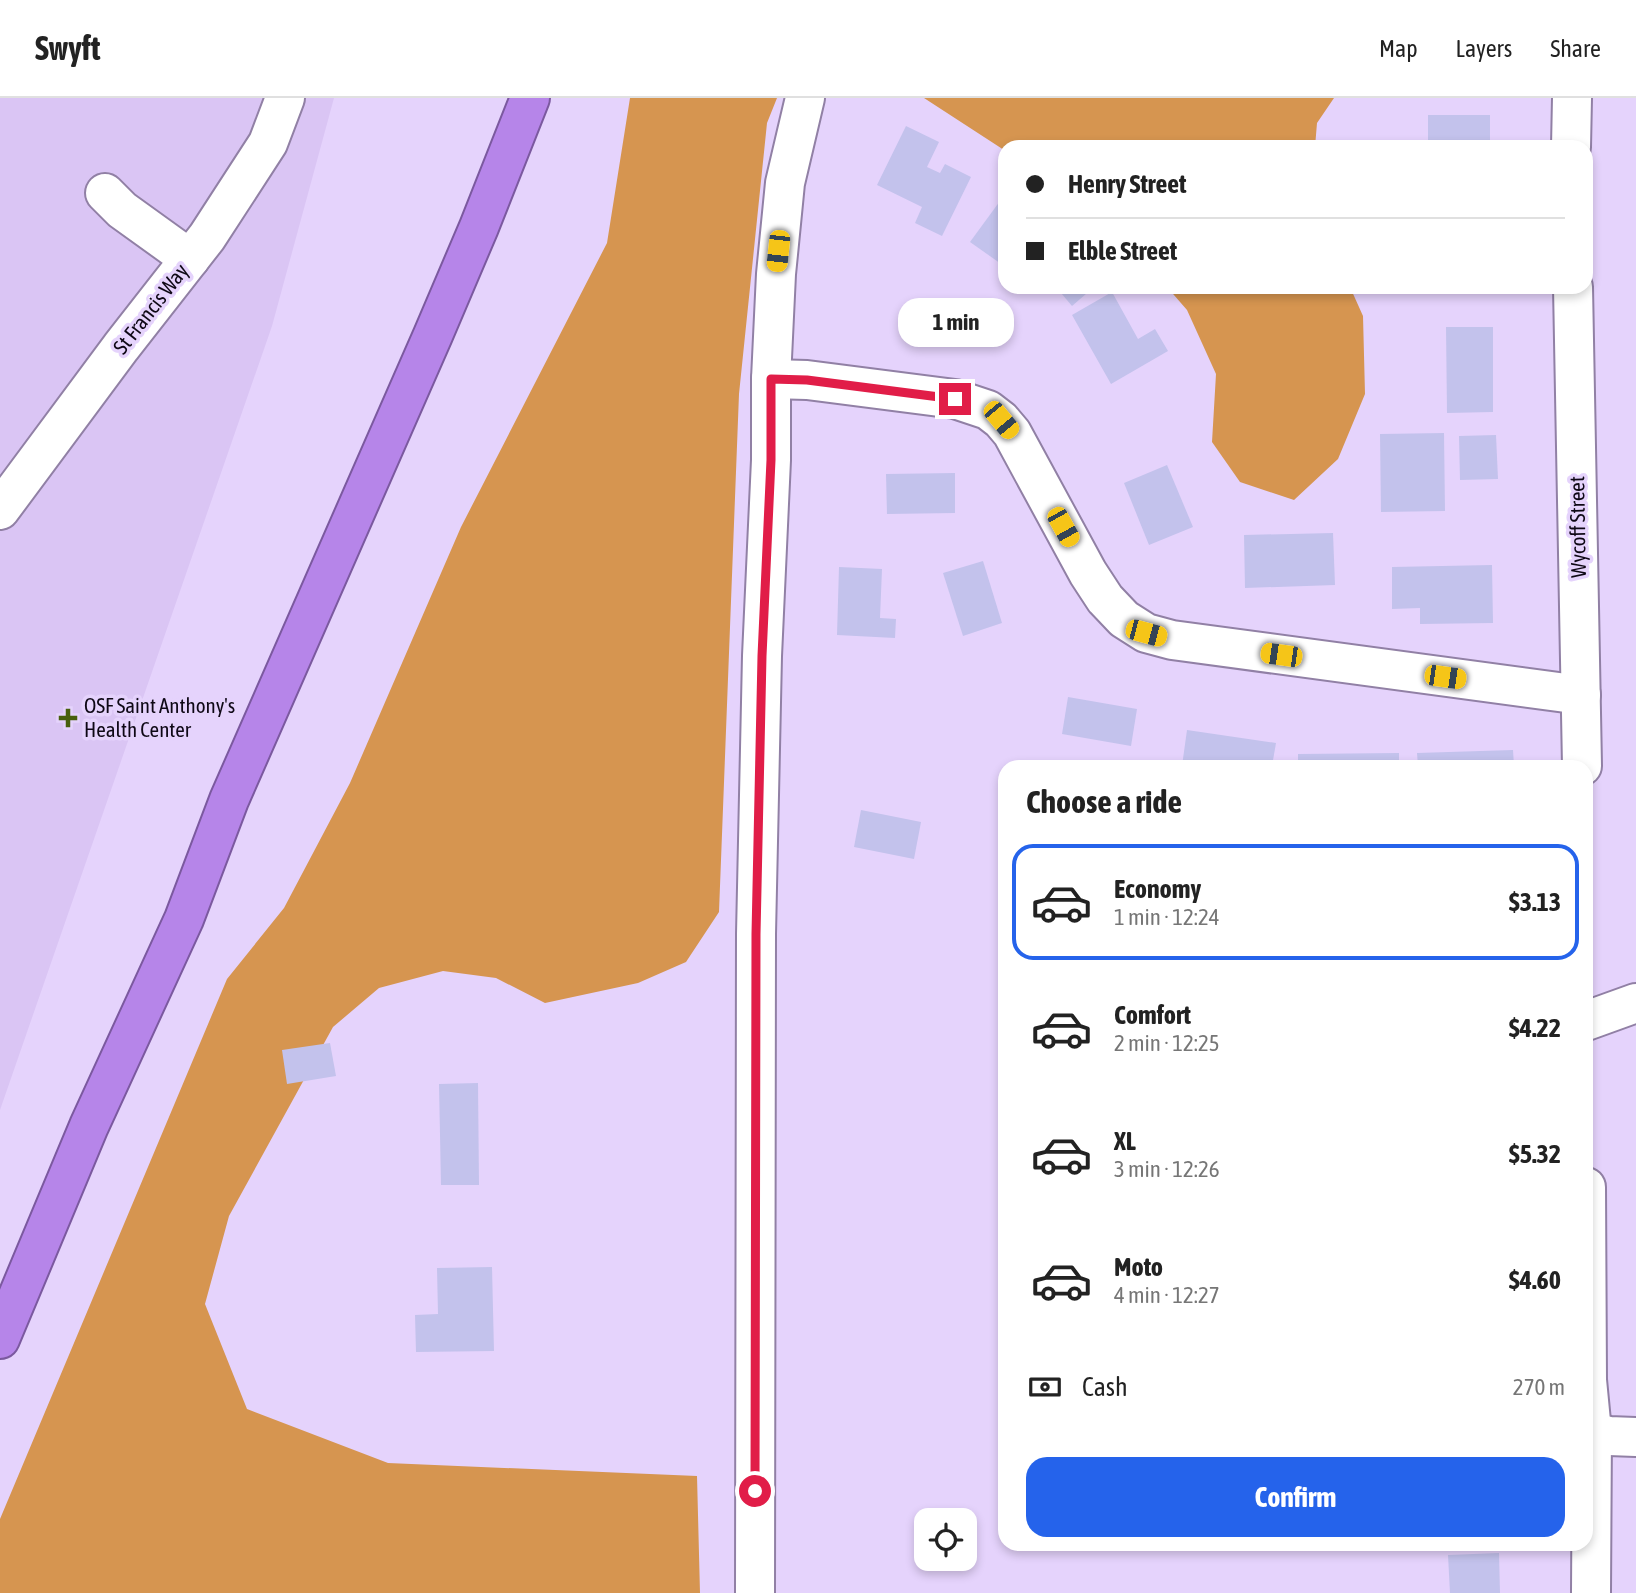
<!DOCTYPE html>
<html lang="en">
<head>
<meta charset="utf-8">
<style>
  body { margin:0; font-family:"Asap Condensed",sans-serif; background:#f2f2f2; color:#222; height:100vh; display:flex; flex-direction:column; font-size:26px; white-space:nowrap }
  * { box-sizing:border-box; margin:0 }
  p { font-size:23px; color:#767676 }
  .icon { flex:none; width:38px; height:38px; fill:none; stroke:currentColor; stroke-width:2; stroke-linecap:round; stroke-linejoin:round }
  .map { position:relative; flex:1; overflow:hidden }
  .drawer { position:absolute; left:998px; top:662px; width:595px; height:791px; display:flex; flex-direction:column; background:#fff; border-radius:21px; box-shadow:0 4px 10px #0003 }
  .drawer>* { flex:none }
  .hud { position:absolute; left:998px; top:42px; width:595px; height:154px; border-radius:21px; box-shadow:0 4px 10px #0003; display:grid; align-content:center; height:154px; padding:0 28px; background:#fff }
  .controls { position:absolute; left:914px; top:1410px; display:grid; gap:14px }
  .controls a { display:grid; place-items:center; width:63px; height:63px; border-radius:14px; background:#fff; box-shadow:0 4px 10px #0003; font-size:35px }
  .end { position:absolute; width:32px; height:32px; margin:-16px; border:9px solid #e11d48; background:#fff; box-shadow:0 0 0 4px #fff }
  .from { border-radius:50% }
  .bubble { position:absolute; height:49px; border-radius:21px; background:#fff; box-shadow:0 4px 10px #0003; font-size:23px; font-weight:700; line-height:49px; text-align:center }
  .car { position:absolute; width:21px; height:42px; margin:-21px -10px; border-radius:9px; box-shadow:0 0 5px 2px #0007; background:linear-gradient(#f5c518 24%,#345 0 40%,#f5c518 0 76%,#345 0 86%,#f5c518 0) }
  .hud b { display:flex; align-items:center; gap:24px; height:66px; font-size:26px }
  .hud b+b { border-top:2px solid #e0e0e0 }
  .hud i { width:18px; height:18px; background:#222 }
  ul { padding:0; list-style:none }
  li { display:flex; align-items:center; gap:21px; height:116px; margin:0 14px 10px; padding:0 14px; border:4px solid transparent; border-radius:21px }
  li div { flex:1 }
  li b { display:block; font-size:26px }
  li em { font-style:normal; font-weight:700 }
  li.selected { border-color:#2563eb }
  li>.icon { width:63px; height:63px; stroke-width:1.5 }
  h2 { padding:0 28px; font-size:32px; line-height:84px }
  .pay { display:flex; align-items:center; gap:18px; height:77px; padding:0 28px; font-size:26px }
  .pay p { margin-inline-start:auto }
  .primary-button { display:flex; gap:14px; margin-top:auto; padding:14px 28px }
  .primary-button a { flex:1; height:80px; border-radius:21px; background:#2563eb; color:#fff; font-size:28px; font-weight:700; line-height:80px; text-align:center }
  header { display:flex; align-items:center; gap:42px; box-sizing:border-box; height:98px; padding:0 35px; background:#fff; border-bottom:2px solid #e0e0e0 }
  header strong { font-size:33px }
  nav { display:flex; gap:38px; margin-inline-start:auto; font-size:24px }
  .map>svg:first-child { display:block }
  .built { fill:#dac5f4 }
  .forest { fill:#d69550 }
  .building { fill:#c3c2ec }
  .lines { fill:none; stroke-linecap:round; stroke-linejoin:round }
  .minor-casing { stroke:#9180a5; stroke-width:42 }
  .highway-casing { stroke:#7b599f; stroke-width:42 }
  .minor { stroke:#fff; stroke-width:38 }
  .highway { stroke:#b685e9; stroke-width:38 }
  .route { stroke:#e11d48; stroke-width:9 }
  .poi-dot { fill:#48600d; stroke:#e5d3fc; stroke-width:2.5 }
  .labels { text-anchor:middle; stroke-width:7; stroke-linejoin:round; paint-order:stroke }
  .street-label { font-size:21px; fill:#0e0815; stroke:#e5d3fc }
  .poi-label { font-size:21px; fill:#0e0815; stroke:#e5d3fc; text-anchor:start }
</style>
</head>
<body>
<header>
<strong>Swyft</strong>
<nav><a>Map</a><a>Layers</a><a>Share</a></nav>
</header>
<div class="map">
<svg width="1636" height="1495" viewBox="0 0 1636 1495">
  <rect width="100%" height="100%" fill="#e5d3fc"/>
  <!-- built -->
  <path class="built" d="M0 0H334L272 228 0 1012Z"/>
  <!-- forest -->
  <g class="forest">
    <path d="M630 0H777L767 25 739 296 719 814 686 864 638 885 545 905 496 880 443 873 379 890 333 929 229 1118 205 1206 247 1311 388 1365 697 1378 700 1495H0V1421L227 881 284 810 350 685 461 429 607 145Z"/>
    <path d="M924 0H1334L1317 25 1315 49H1004V52Z"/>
    <path d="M1167 189H1350L1363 218 1365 296 1338 361 1294 402 1240 384 1212 344 1216 276 1187 212Z"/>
  </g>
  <!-- building -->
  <g class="building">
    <path d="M1428 17H1490V47L1405 49V44H1428Z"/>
    <path d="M906 28 939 44 927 69 940 75 945 66 971 79 942 138 915 125 922 109 877 87Z"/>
    <path d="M1000 103 1004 106V168L970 144Z"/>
    <path d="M1056 189H1094L1072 208Z"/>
    <path d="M1439 189H1488V193L1439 194Z"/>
    <path d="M1112 194 1138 241 1155 231 1168 253 1111 286 1072 217Z"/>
    <path d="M1446 229H1493V314L1447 315Z"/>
    <path d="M1444 335 1445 413 1381 414 1380 336Z"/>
    <path d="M1496 337 1498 381 1460 382 1459 338Z"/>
    <path d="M1167 367 1193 429 1149 447 1124 385Z"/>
    <path d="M955 375V415L887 416 886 376Z"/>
    <path d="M1333 435 1335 487 1245 490 1244 437Z"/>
    <path d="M983 463 1002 525 963 538 943 475Z"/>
    <path d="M1492 467 1493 525 1420 526V510L1392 511V469Z"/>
    <path d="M839 469 882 471 880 520 896 521 895 540 837 537Z"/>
    <path d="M1068 599 1137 611 1131 648 1062 636Z"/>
    <path d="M1187 632 1276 645 1272 668H1182Z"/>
    <path d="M1513 652 1514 668H1418L1417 655Z"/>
    <path d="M1399 655V668H1298V656Z"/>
    <path d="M861 712 921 724 914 761 854 749Z"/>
    <path d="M330 945 336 978 287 986 282 952Z"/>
    <path d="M478 985 479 1087H441L439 986Z"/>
    <path d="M492 1169 494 1253 416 1254 415 1217 438 1216 437 1170Z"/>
    <path d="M1499 1455 1500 1495H1450L1448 1457Z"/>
  </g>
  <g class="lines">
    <!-- minor casing -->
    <g class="minor-casing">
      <g id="minor">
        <path d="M1571 49 1572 0"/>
        <path d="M105 95 122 112 190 161"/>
        <path d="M1573 189 1582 668"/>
        <path d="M771 281 807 282 955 301 988 312 1001 322 1012 335 1088 475 1105 501 1124 521 1146 535 1172 542 1581 597"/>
        <path d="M0 412 121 249 207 139 268 45 285 0"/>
        <path d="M1586 923 1636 905"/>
        <path d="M1586 1089 1587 1282 1592 1334 1591 1495"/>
        <path d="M1592 1334 1609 1338 1636 1339"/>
        <path d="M755 1495 756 836 762 558 771 362V281L776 176 785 85 805 0"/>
      </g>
    </g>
    <!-- highway casing -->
    <g class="highway-casing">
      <path id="highway" d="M0 1241 89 1028 184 821 229 702 433 237 479 129 530 0"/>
    </g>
    <!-- minor -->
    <use href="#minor" class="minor"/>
    <!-- highway -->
    <use href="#highway" class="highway"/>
  </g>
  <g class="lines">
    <!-- route -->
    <path class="route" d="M755 1393 756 836 762 558 771 362V281L807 282 955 301"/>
  </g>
  <!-- markers -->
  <path class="poi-dot" d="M64.5 609.5h7v7h7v7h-7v7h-7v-7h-7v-7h7z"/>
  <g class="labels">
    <!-- street labels -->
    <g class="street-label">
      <text transform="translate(151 211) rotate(-52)" y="7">St Francis Way</text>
      <text transform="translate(1578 429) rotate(-91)" y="7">Wycoff Street</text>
    </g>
    <!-- poi labels -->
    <g class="poi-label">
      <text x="84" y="615">OSF Saint Anthony's<tspan x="84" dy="24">Health Center</tspan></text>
    </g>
  </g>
</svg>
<div class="controls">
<a><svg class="icon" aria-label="locate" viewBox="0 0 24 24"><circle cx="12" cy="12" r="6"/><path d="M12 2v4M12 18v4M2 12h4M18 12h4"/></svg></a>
</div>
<i class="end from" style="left:755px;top:1393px"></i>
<i class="end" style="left:955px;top:301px"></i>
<div class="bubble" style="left:898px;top:200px;width:116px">1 min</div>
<i class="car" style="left:778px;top:153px;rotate:186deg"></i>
<i class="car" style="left:1001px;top:322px;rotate:140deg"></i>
<i class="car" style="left:1063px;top:429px;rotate:151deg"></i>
<i class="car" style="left:1146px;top:535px;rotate:105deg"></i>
<i class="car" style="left:1281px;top:557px;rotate:278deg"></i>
<i class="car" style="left:1445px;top:579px;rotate:98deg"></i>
<div class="hud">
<b><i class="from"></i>Henry Street</b>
<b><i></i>Elble Street</b>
</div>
<section class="drawer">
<h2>Choose a ride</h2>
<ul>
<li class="selected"><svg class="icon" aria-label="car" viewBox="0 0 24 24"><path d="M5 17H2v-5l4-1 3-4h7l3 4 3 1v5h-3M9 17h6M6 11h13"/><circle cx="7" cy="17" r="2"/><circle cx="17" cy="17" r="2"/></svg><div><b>Economy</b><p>1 min · 12:24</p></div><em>$3.13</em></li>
<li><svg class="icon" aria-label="car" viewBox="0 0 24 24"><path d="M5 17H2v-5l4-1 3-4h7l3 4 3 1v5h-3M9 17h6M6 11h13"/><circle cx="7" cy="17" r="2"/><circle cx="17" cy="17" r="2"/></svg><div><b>Comfort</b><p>2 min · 12:25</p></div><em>$4.22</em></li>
<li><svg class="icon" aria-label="car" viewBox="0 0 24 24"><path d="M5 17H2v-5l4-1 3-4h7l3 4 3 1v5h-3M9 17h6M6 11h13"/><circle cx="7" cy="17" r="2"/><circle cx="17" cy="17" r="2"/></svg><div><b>XL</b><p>3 min · 12:26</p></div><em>$5.32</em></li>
<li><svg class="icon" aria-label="car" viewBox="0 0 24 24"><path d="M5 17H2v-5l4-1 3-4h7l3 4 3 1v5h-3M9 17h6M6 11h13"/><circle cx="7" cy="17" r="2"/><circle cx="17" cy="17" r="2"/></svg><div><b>Moto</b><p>4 min · 12:27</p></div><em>$4.60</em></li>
</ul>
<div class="pay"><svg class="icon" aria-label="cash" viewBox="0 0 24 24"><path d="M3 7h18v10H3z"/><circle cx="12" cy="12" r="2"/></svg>Cash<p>270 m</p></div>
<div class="primary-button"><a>Confirm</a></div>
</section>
</div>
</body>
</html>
